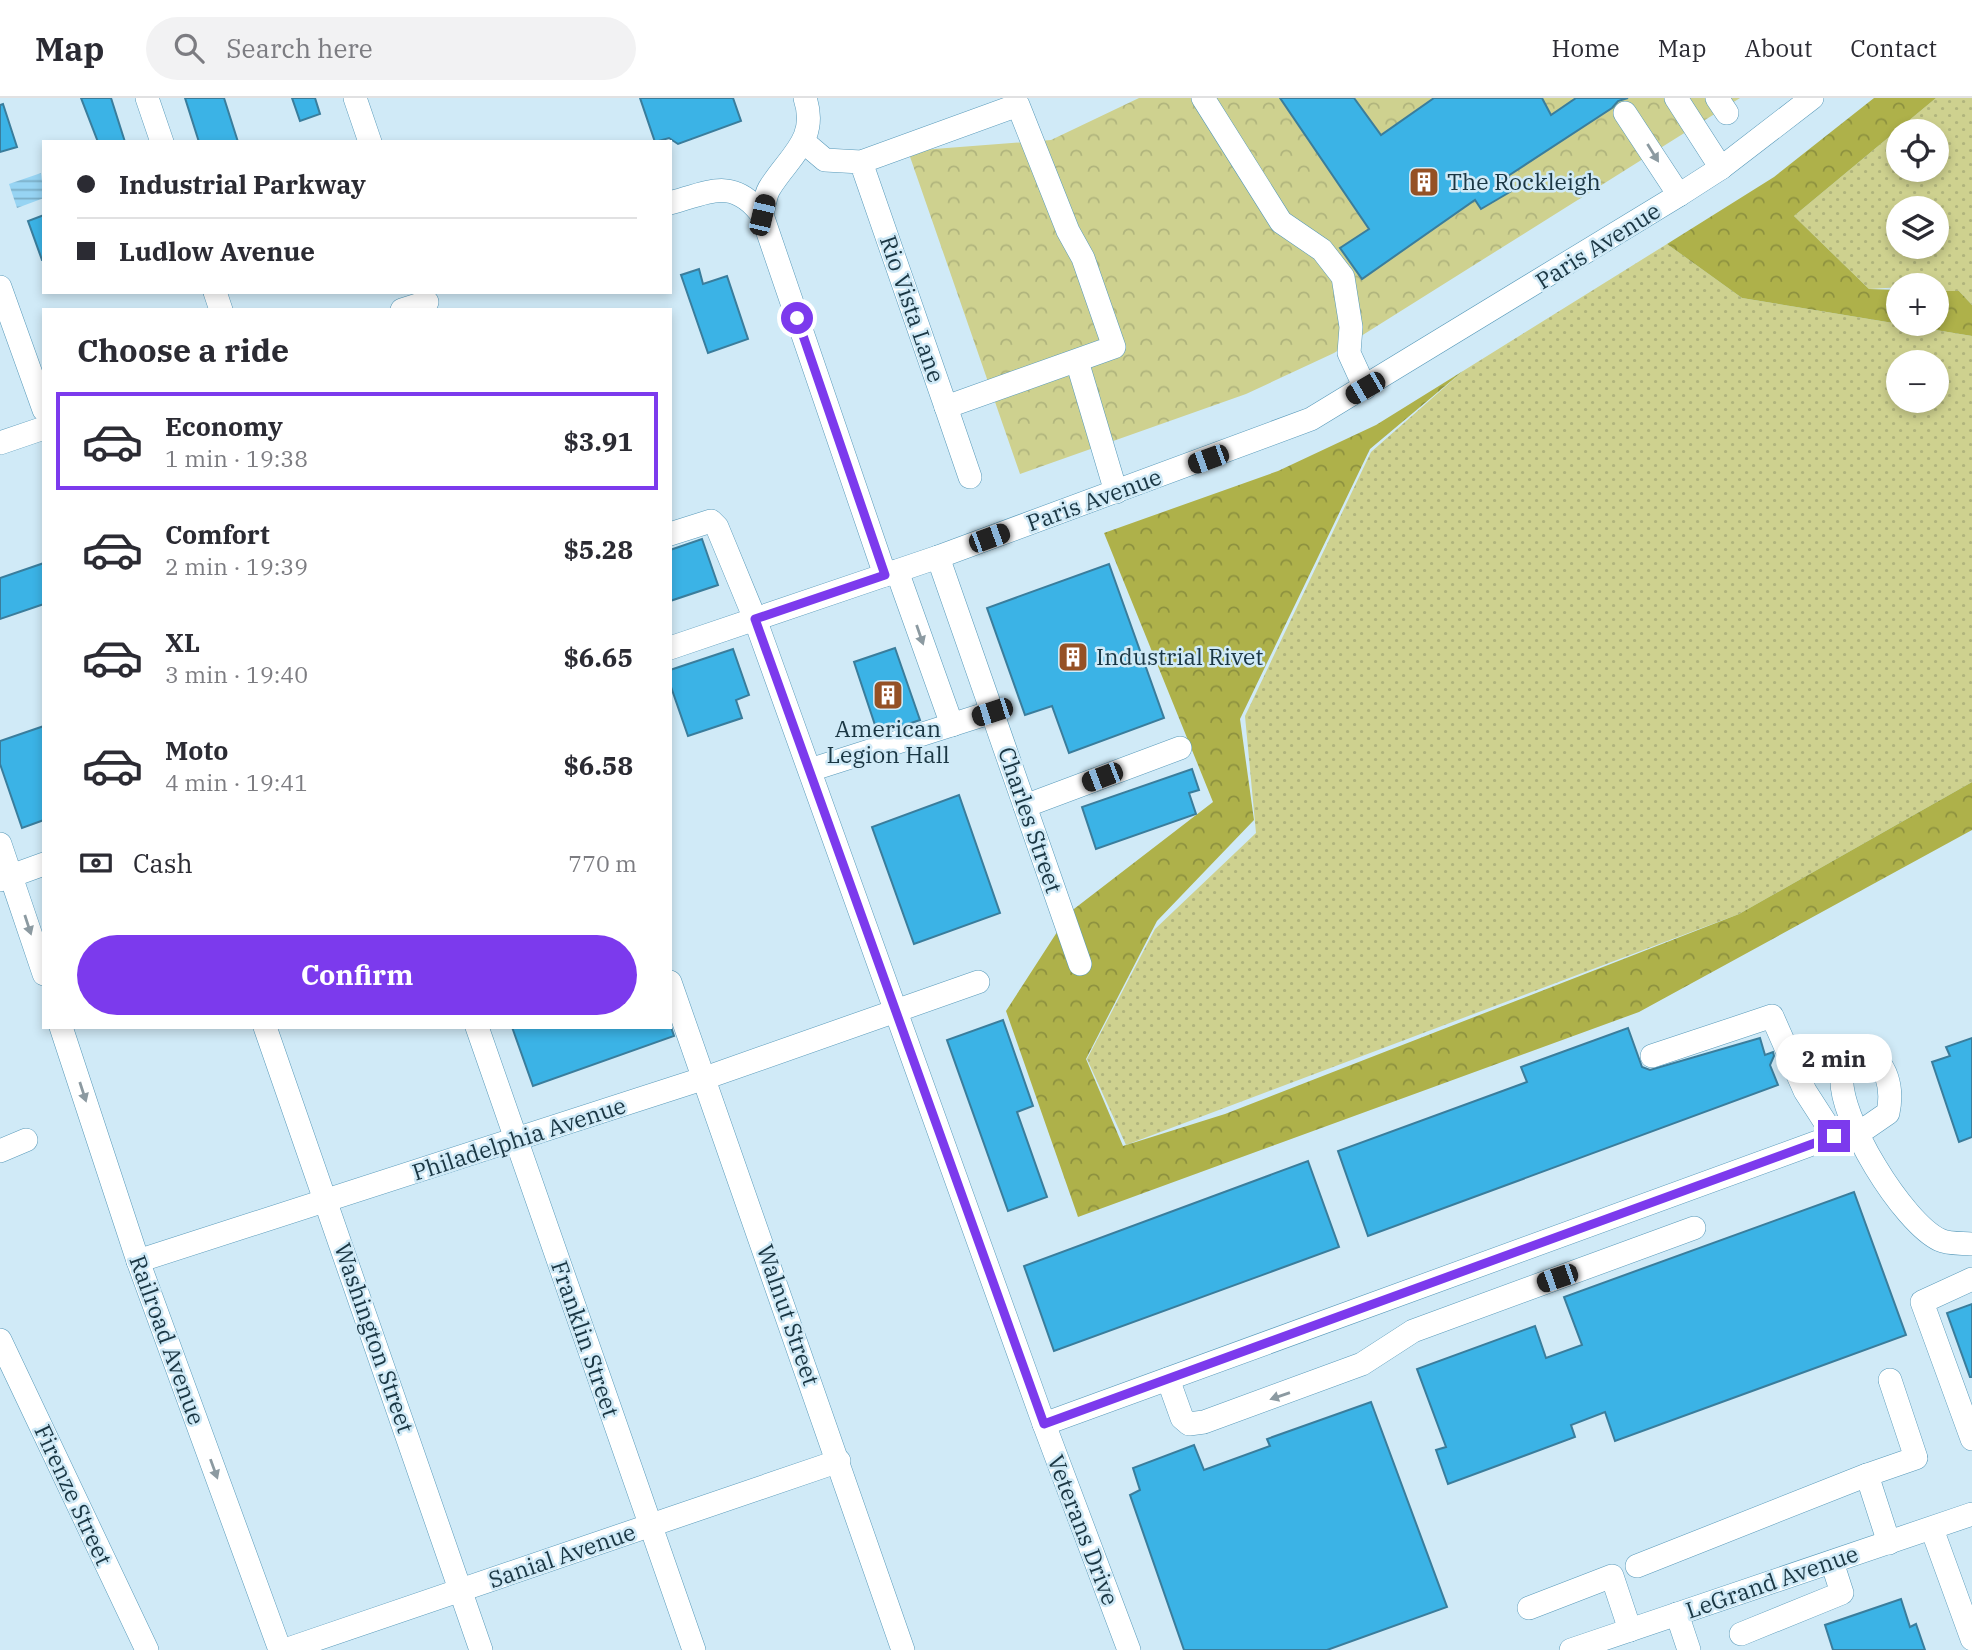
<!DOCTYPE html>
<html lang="en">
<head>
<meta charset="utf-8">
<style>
  body { margin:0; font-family:"IBM Plex Serif",serif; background:#f2f2f3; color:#2b2b33; height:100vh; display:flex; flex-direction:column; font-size:26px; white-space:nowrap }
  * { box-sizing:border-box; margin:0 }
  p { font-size:23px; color:#7c7c81 }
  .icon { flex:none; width:38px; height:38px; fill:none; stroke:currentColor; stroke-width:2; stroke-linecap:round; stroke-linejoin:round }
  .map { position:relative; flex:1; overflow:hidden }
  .panel { position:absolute; left:42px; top:210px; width:630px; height:721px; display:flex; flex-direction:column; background:#fff; border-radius:0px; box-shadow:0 4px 10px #0003 }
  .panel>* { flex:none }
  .top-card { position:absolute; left:42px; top:42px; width:630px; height:154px; border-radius:0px; box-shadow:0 4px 10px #0003; display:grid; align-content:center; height:154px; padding:0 35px; background:#fff }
  .tools { position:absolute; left:1886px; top:21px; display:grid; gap:14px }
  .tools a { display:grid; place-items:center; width:63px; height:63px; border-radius:50%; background:#fff; box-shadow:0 4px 10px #0003; font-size:35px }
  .end { position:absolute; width:32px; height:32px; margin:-16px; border:9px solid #7c3aed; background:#fff; box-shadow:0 0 0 4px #fff }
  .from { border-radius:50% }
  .bubble { position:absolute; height:49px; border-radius:24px; background:#fff; box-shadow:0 4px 10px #0003; font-size:23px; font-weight:700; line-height:49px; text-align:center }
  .car { position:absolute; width:21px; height:42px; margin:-21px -10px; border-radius:9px; box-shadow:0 0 5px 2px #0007; background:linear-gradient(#222 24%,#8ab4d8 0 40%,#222 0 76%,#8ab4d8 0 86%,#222 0) }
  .top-card b { display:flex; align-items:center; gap:24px; height:66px; font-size:26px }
  .top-card b+b { border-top:2px solid #e1e1e2 }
  .top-card i { width:18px; height:18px; background:#2b2b33 }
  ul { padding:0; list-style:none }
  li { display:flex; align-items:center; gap:21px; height:98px; margin:0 14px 10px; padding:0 21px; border:4px solid transparent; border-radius:0px }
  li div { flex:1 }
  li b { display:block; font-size:26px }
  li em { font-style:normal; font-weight:700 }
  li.on { border-color:#7c3aed }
  li>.icon { width:63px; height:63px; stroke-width:1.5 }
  h2 { padding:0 35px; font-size:32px; line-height:84px }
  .pay { display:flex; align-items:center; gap:18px; height:77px; padding:0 35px; font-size:26px }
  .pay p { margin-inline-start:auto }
  .primary-button { display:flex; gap:14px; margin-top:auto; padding:14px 35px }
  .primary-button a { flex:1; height:80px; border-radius:42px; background:#7c3aed; color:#fff; font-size:28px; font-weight:700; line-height:80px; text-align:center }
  header { display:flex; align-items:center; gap:42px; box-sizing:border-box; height:98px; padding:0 35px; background:#fff; border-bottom:2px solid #e1e1e2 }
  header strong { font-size:33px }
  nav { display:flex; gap:38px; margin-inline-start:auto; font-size:24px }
  .search { width:490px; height:63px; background:#f2f2f3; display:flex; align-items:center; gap:18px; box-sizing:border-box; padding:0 24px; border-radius:38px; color:#7c7c81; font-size:26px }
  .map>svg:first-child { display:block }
  .grass { fill:url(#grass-dots); fill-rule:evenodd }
  .forest { fill:url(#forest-crowns) }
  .park { fill:url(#park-crowns) }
  .water { fill:url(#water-rules) }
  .building { fill:#3bb3e6; stroke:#3a7d9c; stroke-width:2 }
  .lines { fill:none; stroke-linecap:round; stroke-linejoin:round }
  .minor-casing { stroke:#5799b9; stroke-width:24 }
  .minor { stroke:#fff; stroke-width:23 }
  .oneway { fill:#8c9aa1 }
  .route { stroke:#7c3aed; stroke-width:9 }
  .labels { text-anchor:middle; stroke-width:5; stroke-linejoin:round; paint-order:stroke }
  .poi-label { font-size:23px; fill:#1a3643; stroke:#d0eaf7; text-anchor:start }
  .street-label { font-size:23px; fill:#1a3643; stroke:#d0eaf7 }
</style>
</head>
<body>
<header>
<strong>Map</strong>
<div class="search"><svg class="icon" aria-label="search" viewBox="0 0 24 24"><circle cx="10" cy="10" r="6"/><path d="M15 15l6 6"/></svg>Search here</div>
<nav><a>Home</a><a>Map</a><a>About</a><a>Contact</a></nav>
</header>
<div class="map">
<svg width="1972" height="1552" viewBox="0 0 1972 1552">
  <defs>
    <pattern id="grass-dots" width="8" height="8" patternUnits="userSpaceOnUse" patternTransform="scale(1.75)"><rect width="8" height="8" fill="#ced18f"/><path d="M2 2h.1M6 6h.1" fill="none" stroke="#b0b47d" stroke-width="1.8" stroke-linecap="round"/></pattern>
    <pattern id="forest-crowns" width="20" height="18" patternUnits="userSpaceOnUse" patternTransform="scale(1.75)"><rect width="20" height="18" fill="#aeb14a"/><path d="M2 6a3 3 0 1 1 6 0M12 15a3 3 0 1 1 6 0" fill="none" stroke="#8d913f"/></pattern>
    <pattern id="park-crowns" width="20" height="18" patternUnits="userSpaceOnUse" patternTransform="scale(1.75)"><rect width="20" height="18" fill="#ced18f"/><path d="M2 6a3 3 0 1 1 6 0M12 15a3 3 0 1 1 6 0" fill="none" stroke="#b0b47d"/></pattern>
    <pattern id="water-rules" width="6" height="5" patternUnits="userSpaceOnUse" patternTransform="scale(1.75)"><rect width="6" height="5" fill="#97d4f3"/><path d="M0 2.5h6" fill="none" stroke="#7aadc6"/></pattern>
  </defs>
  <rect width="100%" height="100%" fill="#d0eaf7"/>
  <!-- grass -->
  <g class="grass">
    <path d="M1936 0H1972V207L1959 193H1937V187L1869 191 1794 118ZM1899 33H1937V72H1899ZM1899 110H1937V149H1899Z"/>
    <path d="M1667 146 1742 200 1972 238V684L1739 816 1126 1047 1087 961 1155 831 1256 735 1245 618 1371 354 1463 273ZM1899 264H1937V303H1899Z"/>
  </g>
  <!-- forest -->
  <g class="forest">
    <path d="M1874 0H1936L1794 118 1869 191 1899 192V226H1937V193H1959L1972 207V238L1742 200 1667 146 1774 79Z"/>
    <path d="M1463 273 1370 351 1240 621 1254 722 1157 823 1086 961 1123 1048 1225 1016 1739 816 1972 684V732L1639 914 1078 1119 1006 913 1070 814 1213 704 1104 435 1278 373 1376 327Z"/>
  </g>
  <!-- park -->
  <path class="park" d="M1139 0H1740L1334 255 1246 296 1020 376 908 53 1051 42Z"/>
  <!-- water -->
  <path class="water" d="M41 75 44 100 17 110 9 86Z"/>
  <!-- building -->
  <g class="building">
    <path d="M81 0H111L125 44H98Z"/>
    <path d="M185 0H224L238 44H199Z"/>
    <path d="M292 0H315L320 16 300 23Z"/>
    <path d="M640 0H733L741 23 678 46 669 40 655 44Z"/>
    <path d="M1280 0H1354L1381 37 1434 0H1542L1551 17 1576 0H1628L1618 3 1612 10 1508 78 1515 91 1481 111 1475 102 1362 181 1340 150 1369 131Z"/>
    <path d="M3 6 17 49 0 54V7Z"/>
    <path d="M44 117V162H42L28 123Z"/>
    <path d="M699 171 703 186 727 178 748 241 708 255 681 177Z"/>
    <path d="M702 441 718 487 670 503V452Z"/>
    <path d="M44 465V506L0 521V480Z"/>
    <path d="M1109 466 1164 620 1069 655 1052 608 1025 617 987 510Z"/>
    <path d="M895 550 920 622 878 636 854 564Z"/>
    <path d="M733 551 749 597 736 602 742 620 688 638 670 586V572Z"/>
    <path d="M44 628V722L22 730 0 666V643Z"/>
    <path d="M1192 671 1199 692 1189 695 1196 716 1096 751 1082 709Z"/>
    <path d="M959 697 1000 815 914 846 872 729Z"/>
    <path d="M1003 922 1033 1008 1017 1014 1047 1099 1008 1113 947 942Z"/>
    <path d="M512 929H671L674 938 533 988Z"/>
    <path d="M1628 930 1642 969 1650 972 1760 940 1765 957 1773 954 1774 958 1770 967 1778 987 1368 1138 1338 1053 1527 984 1521 969Z"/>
    <path d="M1972 940V1039L1959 1044 1932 964 1950 958 1946 949Z"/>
    <path d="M1308 1063 1339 1149 1054 1253 1024 1168Z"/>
    <path d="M1854 1094 1906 1237 1615 1343 1605 1314 1571 1327 1575 1339 1448 1386 1436 1352 1446 1349 1417 1271 1535 1228 1546 1260 1582 1247 1564 1199Z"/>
    <path d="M1972 1206V1279H1970L1947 1215Z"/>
    <path d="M1371 1304 1447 1509 1327 1552H1184L1130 1397 1140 1392 1133 1370 1194 1347 1204 1372 1270 1348 1267 1341Z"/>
    <path d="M1901 1501 1910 1529 1916 1526 1925 1552H1833L1825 1527Z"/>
  </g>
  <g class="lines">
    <!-- minor casing -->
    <g class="minor-casing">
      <g id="minor">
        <path d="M147 0 162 44"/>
        <path d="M355 0 370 44"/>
        <path d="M805 0C819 42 788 59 769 91 765 98 764 109 762 117L885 477"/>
        <path d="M1203 0 1281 124 1322 152 1343 179 1351 229 1349 255 1365 290"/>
        <path d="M1676 0 1721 70"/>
        <path d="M1717 0 1727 15"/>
        <path d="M1625 15 1679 97"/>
        <path d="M805 45 825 62 861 64 1018 7 1068 133 1083 160 1114 249 946 309 861 64"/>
        <path d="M670 105C709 94 734 79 762 117"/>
        <path d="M0 189 44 312"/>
        <path d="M215 194 221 212"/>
        <path d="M402 212 427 204"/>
        <path d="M1077 263 1116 394"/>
        <path d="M946 309 970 379"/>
        <path d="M0 345 44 330"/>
        <path d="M670 436 711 423 717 429 755 521 1044 1326 1129 1552"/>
        <path d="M938 459 1080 866"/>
        <path d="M897 473 952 627"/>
        <path d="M670 550 938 459 1311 321 1679 97 1721 70 1812 0"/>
        <path d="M810 672 992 614"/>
        <path d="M1025 708 1180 650"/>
        <path d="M0 746 44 876"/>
        <path d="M0 782 44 766"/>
        <path d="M670 884 903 1552"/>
        <path d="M61 929 138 1163 280 1552"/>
        <path d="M265 929 481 1552"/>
        <path d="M477 929 694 1552"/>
        <path d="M1652 958 1772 918 1805 993 1834 1038"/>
        <path d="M1859 1035 1888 1015C1893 991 1888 964 1863 954 1853 959 1843 966 1842 977 1837 1018 1903 1125 1940 1142 1948 1146 1962 1145 1972 1146"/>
        <path d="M0 1053 26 1042"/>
        <path d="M138 1163 705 980 978 884"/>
        <path d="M1972 1181 1922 1204 1972 1341"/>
        <path d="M0 1242 147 1552"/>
        <path d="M1168 1281 1182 1320 1189 1326 1204 1324 1362 1266 1413 1233 1694 1130"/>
        <path d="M1044 1326 1856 1030"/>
        <path d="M1867 1377 1916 1360 1890 1282"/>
        <path d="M1932 1431 1972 1541"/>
        <path d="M1637 1468 1867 1377 1889 1445"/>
        <path d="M1529 1510 1612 1478 1630 1532"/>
        <path d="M1677 1516 1689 1552"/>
        <path d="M1741 1536 1842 1495 1832 1464"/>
        <path d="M285 1552 839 1363"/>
        <path d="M1571 1552 1972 1416"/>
      </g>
    </g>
    <!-- minor -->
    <use href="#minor" class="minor"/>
  </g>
  <!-- one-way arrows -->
  <defs><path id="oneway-solid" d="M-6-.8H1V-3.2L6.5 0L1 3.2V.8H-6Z" transform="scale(1.75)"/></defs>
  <g class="oneway">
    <use href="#oneway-solid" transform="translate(1653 55) rotate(58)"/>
    <use href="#oneway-solid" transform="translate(920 537) rotate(71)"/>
    <use href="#oneway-solid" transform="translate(28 827) rotate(72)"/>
    <use href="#oneway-solid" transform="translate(83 994) rotate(72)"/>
    <use href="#oneway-solid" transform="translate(1280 1298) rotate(161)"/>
    <use href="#oneway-solid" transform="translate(214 1371) rotate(70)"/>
  </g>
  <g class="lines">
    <!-- route -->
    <path class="route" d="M797 220 885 477 755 521 1044 1326 1834 1038"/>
  </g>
  <!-- icons -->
  <defs>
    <g id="building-square" transform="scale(1.575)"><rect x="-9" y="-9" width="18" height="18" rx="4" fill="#955125" stroke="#d0eaf7"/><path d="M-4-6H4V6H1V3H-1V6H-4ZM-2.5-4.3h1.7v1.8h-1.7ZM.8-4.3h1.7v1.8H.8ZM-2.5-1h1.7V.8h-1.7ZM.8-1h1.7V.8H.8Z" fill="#fff"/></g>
  </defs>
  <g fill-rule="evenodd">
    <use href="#building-square" x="1424" y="84"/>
    <use href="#building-square" x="1073" y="559"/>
    <use href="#building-square" x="888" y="597"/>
  </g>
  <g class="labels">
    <!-- poi labels -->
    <g class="poi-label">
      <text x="1447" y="92">The Rockleigh</text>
      <text x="1096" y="567">Industrial Rivet</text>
      <text x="888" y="639" text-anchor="middle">American<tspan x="888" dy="26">Legion Hall</tspan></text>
    </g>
    <!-- street labels -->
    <g class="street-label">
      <text transform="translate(1598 148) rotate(-32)" y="8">Paris Avenue</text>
      <text transform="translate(912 211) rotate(71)" y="8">Rio Vista Lane</text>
      <text transform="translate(1094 402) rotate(-20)" y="8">Paris Avenue</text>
      <text transform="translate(1030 722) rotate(71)" y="8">Charles Street</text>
      <text transform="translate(519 1041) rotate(-18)" y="8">Philadelphia Avenue</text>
      <text transform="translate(788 1217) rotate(71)" y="8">Walnut Street</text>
      <text transform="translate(374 1240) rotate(71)" y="8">Washington Street</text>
      <text transform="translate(585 1241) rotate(71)" y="8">Franklin Street</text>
      <text transform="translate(167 1242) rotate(70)" y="8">Railroad Avenue</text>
      <text transform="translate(73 1397) rotate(65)" y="8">Firenze Street</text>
      <text transform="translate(1083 1432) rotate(69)" y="8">Veterans Drive</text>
      <text transform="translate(562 1458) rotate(-19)" y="8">Sanial Avenue</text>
      <text transform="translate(1772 1484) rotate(-19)" y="8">LeGrand Avenue</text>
    </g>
  </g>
</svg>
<div class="tools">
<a><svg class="icon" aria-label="locate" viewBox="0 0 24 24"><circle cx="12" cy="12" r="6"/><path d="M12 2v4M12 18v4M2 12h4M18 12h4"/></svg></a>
<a><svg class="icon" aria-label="layers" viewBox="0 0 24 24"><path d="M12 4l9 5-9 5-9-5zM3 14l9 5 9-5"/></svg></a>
<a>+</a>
<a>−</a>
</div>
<i class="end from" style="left:797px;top:220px"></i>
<i class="end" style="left:1834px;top:1038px"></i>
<div class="bubble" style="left:1776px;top:936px;width:116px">2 min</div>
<i class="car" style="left:762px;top:117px;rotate:13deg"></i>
<i class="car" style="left:1365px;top:290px;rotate:240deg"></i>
<i class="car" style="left:1208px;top:361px;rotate:250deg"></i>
<i class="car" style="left:989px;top:440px;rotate:70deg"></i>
<i class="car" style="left:992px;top:614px;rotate:252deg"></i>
<i class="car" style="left:1102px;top:679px;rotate:249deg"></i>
<i class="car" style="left:1557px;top:1180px;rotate:251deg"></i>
<div class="top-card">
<b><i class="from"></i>Industrial Parkway</b>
<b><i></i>Ludlow Avenue</b>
</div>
<section class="panel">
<h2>Choose a ride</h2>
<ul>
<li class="on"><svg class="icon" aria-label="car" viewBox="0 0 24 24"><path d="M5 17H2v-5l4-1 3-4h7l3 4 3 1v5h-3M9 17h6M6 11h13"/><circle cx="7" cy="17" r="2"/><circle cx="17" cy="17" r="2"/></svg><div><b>Economy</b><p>1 min · 19:38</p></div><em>$3.91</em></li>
<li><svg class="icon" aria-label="car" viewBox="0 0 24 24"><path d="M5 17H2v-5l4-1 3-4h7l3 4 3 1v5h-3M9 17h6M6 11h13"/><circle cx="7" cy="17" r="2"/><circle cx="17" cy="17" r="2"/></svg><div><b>Comfort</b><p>2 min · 19:39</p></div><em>$5.28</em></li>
<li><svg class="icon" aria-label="car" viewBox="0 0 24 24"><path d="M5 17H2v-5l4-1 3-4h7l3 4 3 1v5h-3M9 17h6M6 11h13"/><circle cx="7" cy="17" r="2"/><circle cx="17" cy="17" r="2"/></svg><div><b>XL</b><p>3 min · 19:40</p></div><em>$6.65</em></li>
<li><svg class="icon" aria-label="car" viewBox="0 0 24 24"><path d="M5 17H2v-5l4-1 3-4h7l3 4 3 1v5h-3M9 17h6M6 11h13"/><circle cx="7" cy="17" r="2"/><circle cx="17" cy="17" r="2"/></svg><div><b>Moto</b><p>4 min · 19:41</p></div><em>$6.58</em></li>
</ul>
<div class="pay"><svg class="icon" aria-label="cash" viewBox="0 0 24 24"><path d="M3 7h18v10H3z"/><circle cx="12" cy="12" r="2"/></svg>Cash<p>770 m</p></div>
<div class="primary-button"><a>Confirm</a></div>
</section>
</div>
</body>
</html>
